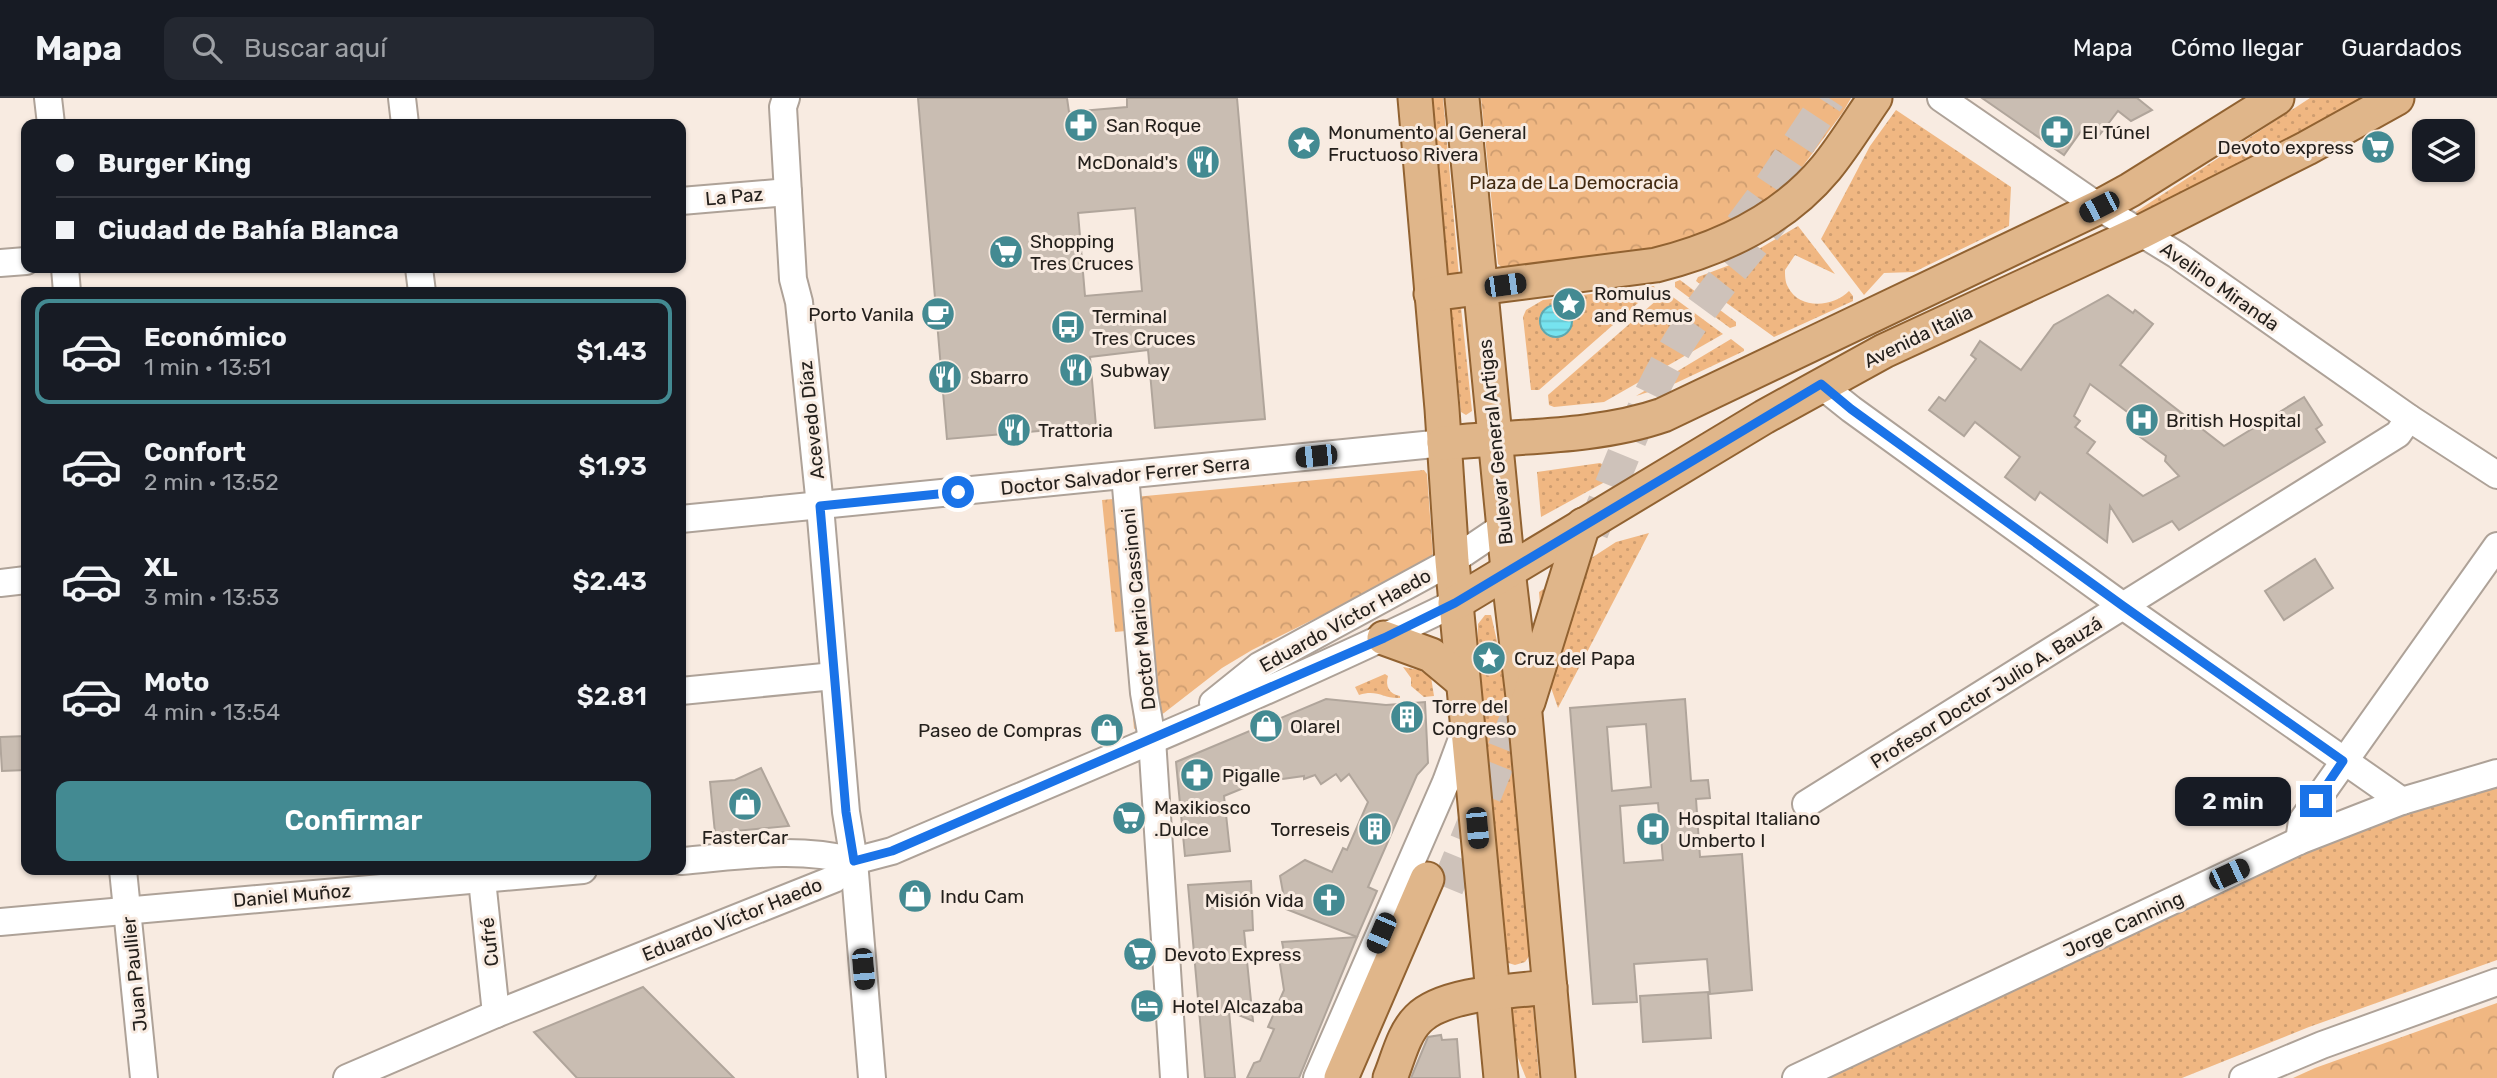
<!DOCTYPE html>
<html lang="es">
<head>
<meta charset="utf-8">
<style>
  body { margin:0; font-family:Rubik,sans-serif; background:#242831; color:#f1f3f6; height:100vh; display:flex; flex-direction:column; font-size:26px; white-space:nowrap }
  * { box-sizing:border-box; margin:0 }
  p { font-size:23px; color:#9ea1a6 }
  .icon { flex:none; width:38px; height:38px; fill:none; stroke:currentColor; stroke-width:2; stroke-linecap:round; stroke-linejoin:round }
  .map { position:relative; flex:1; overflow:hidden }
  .panel { position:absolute; left:21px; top:189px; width:665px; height:588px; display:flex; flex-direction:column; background:#171b24; border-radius:14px; box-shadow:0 2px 5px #0004 }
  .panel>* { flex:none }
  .guide { position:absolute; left:21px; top:21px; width:665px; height:154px; border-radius:14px; box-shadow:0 2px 5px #0004; display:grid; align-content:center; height:154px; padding:0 35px; background:#171b24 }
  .buttons { position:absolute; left:2412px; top:21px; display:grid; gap:14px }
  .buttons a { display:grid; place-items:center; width:63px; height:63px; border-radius:14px; background:#171b24; box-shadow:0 2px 5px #0004; font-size:35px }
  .end { position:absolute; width:32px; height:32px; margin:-16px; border:9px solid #1a73e8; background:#fff; box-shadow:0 0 0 4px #fff }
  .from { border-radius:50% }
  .bubble { position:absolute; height:49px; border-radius:14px; background:#171b24; box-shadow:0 2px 5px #0004; font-size:23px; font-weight:600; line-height:49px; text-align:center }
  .car { position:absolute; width:21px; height:42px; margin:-21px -10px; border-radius:9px; box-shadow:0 0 5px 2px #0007; background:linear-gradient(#222 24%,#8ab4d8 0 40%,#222 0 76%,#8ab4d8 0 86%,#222 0) }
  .guide b { display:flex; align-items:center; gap:24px; height:66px; font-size:26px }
  .guide b+b { border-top:2px solid #363941 }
  .guide i { width:18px; height:18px; background:#f1f3f6 }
  ul { padding:12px 0 0; list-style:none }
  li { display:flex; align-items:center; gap:21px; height:105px; margin:0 14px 10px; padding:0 21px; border:4px solid transparent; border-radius:14px }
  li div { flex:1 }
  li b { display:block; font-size:26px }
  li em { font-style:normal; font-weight:600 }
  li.current { border-color:#438a92 }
  li>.icon { width:63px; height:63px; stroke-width:1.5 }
  .button { display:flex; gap:14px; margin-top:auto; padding:14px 35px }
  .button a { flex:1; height:80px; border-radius:14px; background:#438a92; color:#fff; font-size:28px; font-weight:600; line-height:80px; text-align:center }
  header { display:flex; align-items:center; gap:42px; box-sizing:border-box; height:98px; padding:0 35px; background:#171b24; border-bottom:2px solid #363941 }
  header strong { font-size:33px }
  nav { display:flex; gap:38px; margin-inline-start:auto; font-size:24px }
  .search { width:490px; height:63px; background:#242831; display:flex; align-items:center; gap:18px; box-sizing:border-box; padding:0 24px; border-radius:14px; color:#9ea1a6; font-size:26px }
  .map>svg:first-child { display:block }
  .grass { fill:url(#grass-dots); fill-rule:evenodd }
  .park { fill:url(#park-crowns) }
  .water { fill:url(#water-rules); stroke:#5da8b0; stroke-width:2 }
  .building { fill:#c9bdb2; stroke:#b0a59b; stroke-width:2; fill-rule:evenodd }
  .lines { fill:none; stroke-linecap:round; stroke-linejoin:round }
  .major-tunnel { stroke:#cec2ba; stroke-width:33; stroke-dasharray:33 17; stroke-linecap:butt }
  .minor-casing { stroke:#aea298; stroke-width:30 }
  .major-casing { stroke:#916231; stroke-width:37 }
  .minor { stroke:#fff; stroke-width:26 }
  .major { stroke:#e0b68a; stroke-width:33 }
  .route { stroke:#1a73e8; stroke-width:9 }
  .labels { text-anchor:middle; stroke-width:6; stroke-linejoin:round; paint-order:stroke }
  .poi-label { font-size:19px; fill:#24201c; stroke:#f8ebe1; text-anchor:start }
  .park-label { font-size:19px; fill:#422a11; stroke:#f8ebe1 }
  .street-label { font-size:19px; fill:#24201c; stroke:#f8ebe1 }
</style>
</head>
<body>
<header>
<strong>Mapa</strong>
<div class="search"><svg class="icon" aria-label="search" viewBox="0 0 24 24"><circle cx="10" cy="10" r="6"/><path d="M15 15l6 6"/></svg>Buscar aquí</div>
<nav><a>Mapa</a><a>Cómo llegar</a><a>Guardados</a></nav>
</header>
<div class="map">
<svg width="2497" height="980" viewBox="0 0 2497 980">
  <defs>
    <pattern id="grass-dots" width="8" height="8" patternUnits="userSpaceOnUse" patternTransform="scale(1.75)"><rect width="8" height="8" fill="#f0b782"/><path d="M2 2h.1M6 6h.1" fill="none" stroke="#ce9d70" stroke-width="1.8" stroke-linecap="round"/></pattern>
    <pattern id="park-crowns" width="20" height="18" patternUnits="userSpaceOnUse" patternTransform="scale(1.75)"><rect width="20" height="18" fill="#f0b782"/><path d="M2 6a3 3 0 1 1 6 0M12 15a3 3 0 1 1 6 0" fill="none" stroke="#ce9d70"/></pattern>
    <pattern id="water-rules" width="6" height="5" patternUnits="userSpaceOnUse" patternTransform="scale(1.75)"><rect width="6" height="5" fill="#76e3ef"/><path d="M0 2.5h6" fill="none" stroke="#66c2cc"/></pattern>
  </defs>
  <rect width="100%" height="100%" fill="#f8ebe1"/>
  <!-- grass -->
  <g class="grass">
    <path d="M1432 0H1443L1459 179 1447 180Z"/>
    <path d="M2310 0H2368L2139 120 2134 115Z"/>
    <path d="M1896 12 2011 89 2009 128 1914 174 1884 175 1864 197 1821 141 1870 48Z"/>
    <path d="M1798 128 1835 176 1795 157 1785 172C1785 177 1785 184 1788 189 1799 212 1834 209 1849 193L1853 198V203L1774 239 1696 183 1698 179 1735 165Z"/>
    <path d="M1680 182 1736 224V228L1730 230 1675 189V184Z"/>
    <path d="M1654 188 1655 190 1539 292H1531L1523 219 1526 212 1543 202ZM1555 207 1563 209 1557 240 1548 238 1540 227C1540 217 1545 209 1555 207Z"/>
    <path d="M1666 194 1723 236 1604 304 1554 309 1549 307 1548 297Z"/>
    <path d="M1461 209 1472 313 1466 317 1461 314 1450 210Z"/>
    <path d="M1731 241 1744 251V253L1676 285 1636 298Z"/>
    <path d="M1600 365C1610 370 1610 378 1603 385L1541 419 1537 374Z"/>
    <path d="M1649 435 1558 610 1545 572 1539 494 1616 444Z"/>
    <path d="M1485 517H1491L1492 521 1501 561 1530 857 1525 864 1515 867 1505 864 1477 573 1478 526Z"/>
    <path d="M1403 569 1419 572 1431 579 1434 598 1424 599 1411 588V580Z"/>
    <path d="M1385 576 1388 578C1385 588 1389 596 1400 598V600C1383 601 1378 591 1359 597L1355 589Z"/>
    <path d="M2497 683V862L2309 929 2182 980H1821L2325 743Z"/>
    <path d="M1511 907H1533L1539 980H1526L1514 950 1509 911Z"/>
  </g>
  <!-- park -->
  <g class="park">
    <path d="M1481 0H1851L1843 14 1803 68 1769 106 1704 144 1506 173 1498 166Z"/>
    <path d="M1424 372 1427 376 1433 460 1423 467 1252 552 1222 570 1164 615 1134 631 1126 533 1115 534 1102 402Z"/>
    <path d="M2497 905V980H2293L2315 970Z"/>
  </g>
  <!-- water -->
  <circle class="water" cx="1556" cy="223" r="16"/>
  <!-- building -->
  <g class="building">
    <path d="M918 0H1067L1069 14 1127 9V0H1237L1265 321 1155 330 1148 252 1090 259 1096 328 947 341ZM1135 110 1142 193 1085 198 1078 115Z"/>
    <path d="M1982 0H2137L2152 12 2131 23 2118 13 2098 39 2084 29 2064 57Z"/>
    <path d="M2108 197 2133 215 2135 212 2153 226 2120 267 2224 348 2304 299 2322 327 2316 331 2325 344 2179 432 2172 423 2133 444 2110 408 2107 444 2040 394 2035 402 2005 379 2020 359 1975 324 1964 338 1929 312 1939 299 1945 303 1976 261 1971 257 1980 243 2021 272 2054 227ZM2090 286 2146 328 2139 338 2166 358 2165 363 2179 378 2143 398 2087 355 2095 344 2075 329 2080 323 2074 318Z"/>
    <path d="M2315 461 2333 490 2284 522 2265 493Z"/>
    <path d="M1326 601 1386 607 1425 604 1428 665 1417 677 1368 789 1377 793 1357 839 1286 811 1280 778 1305 762 1332 774 1343 750 1347 752 1368 704 1349 676 1341 683 1336 676 1321 686 1315 677 1304 681V678L1262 684 1261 680 1246 682V689L1224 698 1230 753 1185 758 1176 664Z"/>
    <path d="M1685 601 1691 683 1708 682 1710 700 1696 701 1700 759 1742 756 1752 892 1710 896 1707 861 1634 866 1637 904 1593 906 1570 610ZM1646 626 1651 689 1612 693 1607 629ZM1658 705 1663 762 1624 765 1620 708Z"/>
    <path d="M26 638V672L2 673 0 639Z"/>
    <path d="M761 670 789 728 715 735 710 684 735 682Z"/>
    <path d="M1251 783 1253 832 1244 833 1253 923 1229 913 1235 980H1205L1188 787Z"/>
    <path d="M1357 839 1299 980H1247L1254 965 1260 963 1274 931 1268 929 1284 892 1279 860 1285 859 1282 844Z"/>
    <path d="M643 889 734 980H577L534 934Z"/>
    <path d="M1708 894 1711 940 1643 944 1640 898Z"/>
    <path d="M1441 937 1442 942 1457 941 1460 980H1411L1428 939Z"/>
  </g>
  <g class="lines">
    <!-- major-tunnel -->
    <g class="major-tunnel">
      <path d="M1741 128 1770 89 1829 0"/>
      <path d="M1592 434C1617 374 1640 311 1673 254 1702 204 1743 159 1779 114"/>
      <path d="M1447 790 1527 594"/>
    </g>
    <!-- minor casing -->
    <g class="minor-casing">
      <g id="minor">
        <path d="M48 0 51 26"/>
        <path d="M402 0 405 26"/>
        <path d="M786 0 783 9 793 181 799 204 820 408 846 714 854 763 872 980"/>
        <path d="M1941 0 2099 109 2177 157 2409 320 2497 377"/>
        <path d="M681 103 788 94"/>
        <path d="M0 165 26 163"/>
        <path d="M65 170 67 194"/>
        <path d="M419 170 422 194"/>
        <path d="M1821 287 1851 311 2123 508 2402 703"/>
        <path d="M1125 377 1144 595 1152 641 1174 980"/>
        <path d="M681 421 1444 345"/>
        <path d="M0 485 26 482"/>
        <path d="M681 593 834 578"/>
        <path d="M1213 605 1259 568 1452 463 1504 428"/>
        <path d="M1806 706 2398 336 2409 320"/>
        <path d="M2299 743 2302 723 2497 448"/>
        <path d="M681 763C740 758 795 748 854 763"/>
        <path d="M123 772 144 980"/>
        <path d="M481 772 496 916"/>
        <path d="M0 824 583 772"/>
        <path d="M347 980 496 916 834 781 854 763 892 753C1081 672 1271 595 1455 505"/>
        <path d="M1317 980 1446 684 1466 630"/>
        <path d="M1796 980 2299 743 2402 703 2497 675"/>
        <path d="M2243 980 2322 947 2497 884"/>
      </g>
    </g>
    <!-- major casing -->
    <g class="major-casing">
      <g id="major">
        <path d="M1415 0 1442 311 1452 463 1501 980"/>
        <path d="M1462 0 1508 472 1525 616 1558 980"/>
        <path d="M1431 196 1656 167C1720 151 1783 122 1826 70 1844 48 1859 23 1875 0"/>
        <path d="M1444 345C1515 338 1597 340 1663 317L2099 109 2130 92 2277 0"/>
        <path d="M1455 505 1764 319 1884 253 2141 134 2307 50 2397 0"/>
        <path d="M1384 540 1431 557 1462 583"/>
        <path d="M1528 604 1583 427"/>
        <path d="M1341 980 1427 781"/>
        <path d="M1390 980C1398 961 1403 936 1418 921 1443 895 1514 893 1550 889"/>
      </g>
    </g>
    <!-- minor -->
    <use href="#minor" class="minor"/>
    <!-- major -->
    <use href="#major" class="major"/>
  </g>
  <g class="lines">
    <!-- route -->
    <path class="route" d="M958 394 820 408 846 714 854 763 892 753 1384 540 1455 505 1821 286 1851 311 2123 508 2343 663 2316 703"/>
  </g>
  <!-- icons -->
  <defs>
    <g id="pharmacy-disc" transform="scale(1.75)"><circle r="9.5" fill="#438a92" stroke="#f8ebe1"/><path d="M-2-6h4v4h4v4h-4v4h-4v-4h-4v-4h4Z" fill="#fff"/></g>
    <g id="sight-disc" transform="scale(1.75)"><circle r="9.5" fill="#438a92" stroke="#f8ebe1"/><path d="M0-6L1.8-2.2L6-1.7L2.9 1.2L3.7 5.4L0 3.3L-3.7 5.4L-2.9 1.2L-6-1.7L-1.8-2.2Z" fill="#fff"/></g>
    <g id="supermarket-disc" transform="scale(1.75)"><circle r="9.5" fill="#438a92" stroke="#f8ebe1"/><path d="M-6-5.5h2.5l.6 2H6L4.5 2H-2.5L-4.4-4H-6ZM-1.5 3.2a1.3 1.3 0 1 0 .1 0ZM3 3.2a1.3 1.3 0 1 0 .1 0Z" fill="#fff"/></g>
    <g id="restaurant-disc" transform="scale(1.75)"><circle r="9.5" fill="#438a92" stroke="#f8ebe1"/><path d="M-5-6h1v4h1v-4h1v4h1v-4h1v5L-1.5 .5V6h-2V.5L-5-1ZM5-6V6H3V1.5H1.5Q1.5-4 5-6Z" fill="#fff"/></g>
    <g id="cafe-disc" transform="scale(1.75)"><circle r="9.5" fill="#438a92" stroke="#f8ebe1"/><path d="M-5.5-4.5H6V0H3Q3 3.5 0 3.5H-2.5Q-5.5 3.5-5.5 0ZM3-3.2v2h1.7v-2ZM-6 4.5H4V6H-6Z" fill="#fff"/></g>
    <g id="bus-disc" transform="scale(1.75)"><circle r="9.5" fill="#438a92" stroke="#f8ebe1"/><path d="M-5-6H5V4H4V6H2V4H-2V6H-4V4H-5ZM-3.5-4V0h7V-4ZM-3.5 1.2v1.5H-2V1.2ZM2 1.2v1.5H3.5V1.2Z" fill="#fff"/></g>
    <g id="hospital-disc" transform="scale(1.75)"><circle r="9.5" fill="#438a92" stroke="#f8ebe1"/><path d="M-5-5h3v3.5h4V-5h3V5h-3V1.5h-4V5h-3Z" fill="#fff"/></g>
    <g id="building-disc" transform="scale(1.75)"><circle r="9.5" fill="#438a92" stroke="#f8ebe1"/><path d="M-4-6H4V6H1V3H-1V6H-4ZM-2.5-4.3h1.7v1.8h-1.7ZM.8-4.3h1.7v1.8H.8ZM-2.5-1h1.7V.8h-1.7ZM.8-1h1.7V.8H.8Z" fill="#fff"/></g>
    <g id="shop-disc" transform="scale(1.75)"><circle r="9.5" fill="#438a92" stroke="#f8ebe1"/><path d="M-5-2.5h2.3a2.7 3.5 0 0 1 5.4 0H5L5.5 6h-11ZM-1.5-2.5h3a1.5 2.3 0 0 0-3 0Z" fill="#fff"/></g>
    <g id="church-disc" transform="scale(1.75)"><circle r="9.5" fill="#438a92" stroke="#f8ebe1"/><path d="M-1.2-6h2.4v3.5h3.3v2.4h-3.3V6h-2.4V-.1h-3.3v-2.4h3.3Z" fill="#fff"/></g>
    <g id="hotel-disc" transform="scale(1.75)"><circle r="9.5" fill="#438a92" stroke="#f8ebe1"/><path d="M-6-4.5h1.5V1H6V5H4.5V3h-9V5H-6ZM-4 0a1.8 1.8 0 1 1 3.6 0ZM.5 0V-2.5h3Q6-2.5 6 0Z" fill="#fff"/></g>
  </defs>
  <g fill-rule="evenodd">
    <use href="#pharmacy-disc" x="1081" y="27"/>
    <use href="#pharmacy-disc" x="2057" y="34"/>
    <use href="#sight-disc" x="1304" y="45"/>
    <use href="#supermarket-disc" x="2378" y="49"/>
    <use href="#restaurant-disc" x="1203" y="64"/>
    <use href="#supermarket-disc" x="1006" y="154"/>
    <use href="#sight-disc" x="1569" y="206"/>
    <use href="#cafe-disc" x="938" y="216"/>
    <use href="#bus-disc" x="1068" y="229"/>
    <use href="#restaurant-disc" x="1076" y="272"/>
    <use href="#restaurant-disc" x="945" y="279"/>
    <use href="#hospital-disc" x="2142" y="322"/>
    <use href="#restaurant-disc" x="1014" y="332"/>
    <use href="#sight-disc" x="1489" y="560"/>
    <use href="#building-disc" x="1407" y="619"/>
    <use href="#shop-disc" x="1266" y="628"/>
    <use href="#shop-disc" x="1107" y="632"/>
    <use href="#pharmacy-disc" x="1197" y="677"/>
    <use href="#shop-disc" x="745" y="706"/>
    <use href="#supermarket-disc" x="1129" y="720"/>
    <use href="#building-disc" x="1375" y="731"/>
    <use href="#hospital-disc" x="1653" y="731"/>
    <use href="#shop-disc" x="915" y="798"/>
    <use href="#church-disc" x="1329" y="802"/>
    <use href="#supermarket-disc" x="1140" y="856"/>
    <use href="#hotel-disc" x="1147" y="908"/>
  </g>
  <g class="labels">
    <!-- poi labels -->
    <g class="poi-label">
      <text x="1106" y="34">San Roque</text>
      <text x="1328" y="41">Monumento al General<tspan x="1328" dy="22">Fructuoso Rivera</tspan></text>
      <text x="2082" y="41">El Túnel</text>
      <text x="2354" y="56" text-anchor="end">Devoto express</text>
      <text x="1178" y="71" text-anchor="end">McDonald's</text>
      <text x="1030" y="150">Shopping<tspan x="1030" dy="22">Tres Cruces</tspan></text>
      <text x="1594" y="202">Romulus<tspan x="1594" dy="22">and Remus</tspan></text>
      <text x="914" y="223" text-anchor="end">Porto Vanila</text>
      <text x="1092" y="225">Terminal<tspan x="1092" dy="22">Tres Cruces</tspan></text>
      <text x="1100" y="279">Subway</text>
      <text x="970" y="286">Sbarro</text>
      <text x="2166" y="329">British Hospital</text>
      <text x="1038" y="339">Trattoria</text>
      <text x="1514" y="567">Cruz del Papa</text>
      <text x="1432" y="615">Torre del<tspan x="1432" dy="22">Congreso</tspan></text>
      <text x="1290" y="635">Olarel</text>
      <text x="1082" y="639" text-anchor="end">Paseo de Compras</text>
      <text x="1222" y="684">Pigalle</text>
      <text x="1154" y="716">Maxikiosco<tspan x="1154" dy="22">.Dulce</tspan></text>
      <text x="1678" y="727">Hospital Italiano<tspan x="1678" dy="22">Umberto I</tspan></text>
      <text x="1350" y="738" text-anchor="end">Torreseis</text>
      <text x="745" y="746" text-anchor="middle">FasterCar</text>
      <text x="940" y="805">Indu Cam</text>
      <text x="1304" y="809" text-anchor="end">Misión Vida</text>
      <text x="1164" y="863">Devoto Express</text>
      <text x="1172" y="915">Hotel Alcazaba</text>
    </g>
    <!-- park labels -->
    <g class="park-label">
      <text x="1574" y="91">Plaza de La Democracia</text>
    </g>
    <!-- street labels -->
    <g class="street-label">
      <text transform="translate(734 98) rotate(-5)" y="7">La Paz</text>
      <text transform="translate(2220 188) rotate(35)" y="7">Avelino Miranda</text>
      <text transform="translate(1918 238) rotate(-26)" y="7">Avenida Italia</text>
      <text transform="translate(811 322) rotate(-96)" y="7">Acevedo Díaz</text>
      <text transform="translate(1495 344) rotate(-96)" y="7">Bulevar General Artigas</text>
      <text transform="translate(1125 377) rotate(-6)" y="7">Doctor Salvador Ferrer Serra</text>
      <text transform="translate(1138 511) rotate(-96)" y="7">Doctor Mario Cassinoni</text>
      <text transform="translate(1345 522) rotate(-29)" y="7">Eduardo Víctor Haedo</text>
      <text transform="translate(1986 594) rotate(-32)" y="7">Profesor Doctor Julio A. Bauzá</text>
      <text transform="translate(292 797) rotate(-5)" y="7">Daniel Muñoz</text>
      <text transform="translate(732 821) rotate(-22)" y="7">Eduardo Víctor Haedo</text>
      <text transform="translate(2123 826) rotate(-25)" y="7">Jorge Canning</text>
      <text transform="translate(489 844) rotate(-96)" y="7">Cufré</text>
      <text transform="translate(134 876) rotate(-96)" y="7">Juan Paullier</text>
    </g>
  </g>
</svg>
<div class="buttons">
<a><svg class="icon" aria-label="layers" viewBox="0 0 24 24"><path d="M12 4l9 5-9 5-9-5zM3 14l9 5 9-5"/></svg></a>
</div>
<i class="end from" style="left:958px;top:394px"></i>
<i class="end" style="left:2316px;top:703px"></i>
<div class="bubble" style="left:2175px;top:679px;width:116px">2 min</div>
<i class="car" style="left:2099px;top:109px;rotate:243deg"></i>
<i class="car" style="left:1505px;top:187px;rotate:82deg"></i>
<i class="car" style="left:1316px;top:358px;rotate:264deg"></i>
<i class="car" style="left:1477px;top:730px;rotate:175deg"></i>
<i class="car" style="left:2229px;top:776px;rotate:65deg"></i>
<i class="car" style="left:1381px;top:835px;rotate:203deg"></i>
<i class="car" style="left:863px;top:871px;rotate:175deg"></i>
<div class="guide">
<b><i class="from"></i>Burger King</b>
<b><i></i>Ciudad de Bahía Blanca</b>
</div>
<section class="panel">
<ul>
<li class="current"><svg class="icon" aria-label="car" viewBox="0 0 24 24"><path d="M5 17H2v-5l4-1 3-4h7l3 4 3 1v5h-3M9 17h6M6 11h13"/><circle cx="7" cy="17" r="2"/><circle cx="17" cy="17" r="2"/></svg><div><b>Económico</b><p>1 min · 13:51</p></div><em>$1.43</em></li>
<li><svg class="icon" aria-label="car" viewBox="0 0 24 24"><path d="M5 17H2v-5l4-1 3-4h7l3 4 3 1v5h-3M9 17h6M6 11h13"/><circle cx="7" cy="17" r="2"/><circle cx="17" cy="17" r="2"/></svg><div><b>Confort</b><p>2 min · 13:52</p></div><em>$1.93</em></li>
<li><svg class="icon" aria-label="car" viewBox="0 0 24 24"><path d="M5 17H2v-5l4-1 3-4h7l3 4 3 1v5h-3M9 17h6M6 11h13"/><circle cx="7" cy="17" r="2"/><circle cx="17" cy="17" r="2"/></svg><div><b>XL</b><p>3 min · 13:53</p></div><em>$2.43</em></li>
<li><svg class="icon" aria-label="car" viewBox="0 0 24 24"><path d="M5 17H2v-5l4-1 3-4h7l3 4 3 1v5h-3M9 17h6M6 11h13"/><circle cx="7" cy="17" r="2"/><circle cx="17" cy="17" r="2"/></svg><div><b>Moto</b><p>4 min · 13:54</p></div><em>$2.81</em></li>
</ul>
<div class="button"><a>Confirmar</a></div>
</section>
</div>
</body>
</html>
